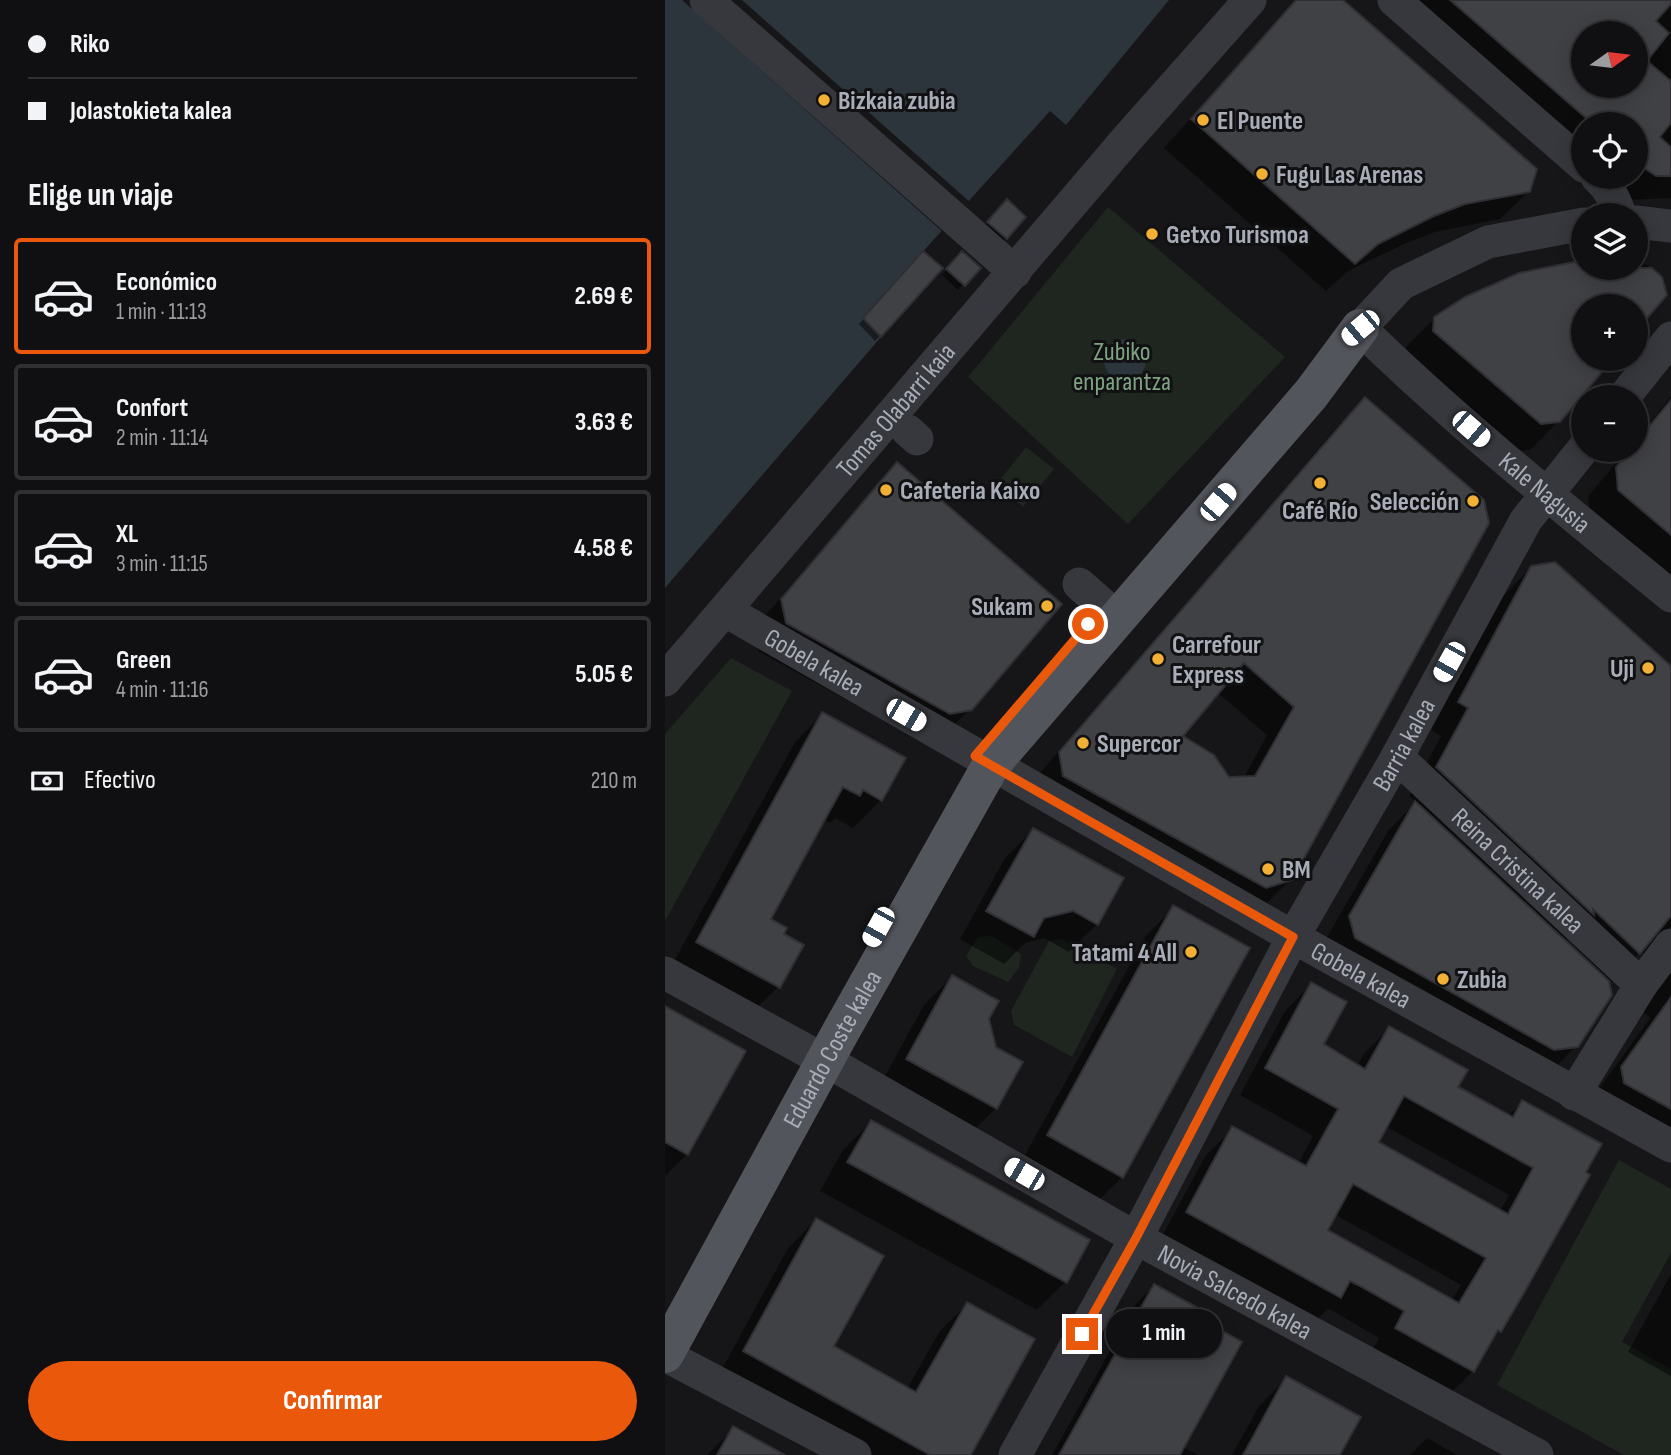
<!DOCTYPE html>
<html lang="es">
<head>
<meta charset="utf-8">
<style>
  body { margin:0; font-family:"Sofia Sans Condensed",sans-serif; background:#19191b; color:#f1f3f6; height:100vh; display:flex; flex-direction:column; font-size:26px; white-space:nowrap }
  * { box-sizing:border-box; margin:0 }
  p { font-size:23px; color:#9c9d9f }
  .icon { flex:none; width:38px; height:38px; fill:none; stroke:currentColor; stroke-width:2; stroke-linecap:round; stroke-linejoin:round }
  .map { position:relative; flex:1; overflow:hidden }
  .panel { display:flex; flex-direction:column; background:#101012; width:665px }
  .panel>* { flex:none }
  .banner { display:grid; align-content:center; height:154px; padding:0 28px; background:#101012 }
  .needle { width:46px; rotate:76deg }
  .buttons { position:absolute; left:906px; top:21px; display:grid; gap:14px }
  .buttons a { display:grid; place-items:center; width:77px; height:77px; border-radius:50%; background:#101012; box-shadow:0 4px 18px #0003,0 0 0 2px #303032; font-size:35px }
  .end { position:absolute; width:32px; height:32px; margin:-16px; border:9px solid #ea580c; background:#fff; box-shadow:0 0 0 4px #fff }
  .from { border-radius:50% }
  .bubble { position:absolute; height:49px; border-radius:24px; background:#101012; box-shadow:0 4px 18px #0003,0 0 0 2px #303032; font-size:23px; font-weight:700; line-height:49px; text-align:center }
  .car { position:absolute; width:21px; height:42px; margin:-21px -10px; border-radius:9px; box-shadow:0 0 5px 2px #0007; background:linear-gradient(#fff 24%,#345 0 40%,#fff 0 76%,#345 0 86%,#fff 0) }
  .banner b { display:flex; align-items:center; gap:24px; height:66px; font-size:26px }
  .banner b+b { border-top:2px solid #303032 }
  .banner i { width:18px; height:18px; background:#f1f3f6 }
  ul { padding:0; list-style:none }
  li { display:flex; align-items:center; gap:21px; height:116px; margin:0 14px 10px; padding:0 14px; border:4px solid #303032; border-radius:7px }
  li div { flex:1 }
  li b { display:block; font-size:26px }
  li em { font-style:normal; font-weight:700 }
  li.active { border-color:#ea580c }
  li>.icon { width:63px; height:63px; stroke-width:1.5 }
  h2 { padding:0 28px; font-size:32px; line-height:84px }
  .pay { display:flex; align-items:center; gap:18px; height:77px; padding:0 28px; font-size:26px }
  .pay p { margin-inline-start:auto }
  .primary-button { display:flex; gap:14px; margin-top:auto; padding:14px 28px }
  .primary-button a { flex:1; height:80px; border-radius:42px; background:#ea580c; color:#fff; font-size:28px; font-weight:700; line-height:80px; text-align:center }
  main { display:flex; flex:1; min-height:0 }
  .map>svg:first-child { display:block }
  .green { fill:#1e261f }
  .water { fill:#2c353c }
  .pier { fill:#161618 }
  .shadow { fill:#0007; fill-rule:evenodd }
  .building { fill:#404145; stroke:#303034; stroke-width:2; fill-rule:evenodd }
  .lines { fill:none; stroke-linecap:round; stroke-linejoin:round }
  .minor { stroke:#37383d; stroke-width:33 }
  .major { stroke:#53555c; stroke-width:38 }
  .route { stroke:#ea580c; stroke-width:9 }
  .poi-dot { fill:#f2b134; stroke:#111113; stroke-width:2.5 }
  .labels { text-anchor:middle; stroke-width:6; stroke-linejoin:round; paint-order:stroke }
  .poi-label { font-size:26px; font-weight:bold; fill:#a8adb8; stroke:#111113; text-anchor:start }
  .park-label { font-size:26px; fill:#7fa381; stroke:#111113 }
  .street-label { font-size:26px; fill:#a8adb8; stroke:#111113 }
</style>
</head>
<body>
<main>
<section class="panel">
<div class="banner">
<b><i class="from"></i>Riko</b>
<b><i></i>Jolastokieta kalea</b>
</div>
<h2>Elige un viaje</h2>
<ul>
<li class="active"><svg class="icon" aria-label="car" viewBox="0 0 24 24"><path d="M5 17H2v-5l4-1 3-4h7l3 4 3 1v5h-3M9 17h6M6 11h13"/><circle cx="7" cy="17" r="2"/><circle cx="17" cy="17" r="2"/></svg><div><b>Económico</b><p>1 min · 11:13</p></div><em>2.69 €</em></li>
<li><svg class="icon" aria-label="car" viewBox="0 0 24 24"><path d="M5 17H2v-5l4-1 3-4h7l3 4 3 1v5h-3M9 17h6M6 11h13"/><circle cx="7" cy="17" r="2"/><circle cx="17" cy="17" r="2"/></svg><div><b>Confort</b><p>2 min · 11:14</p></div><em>3.63 €</em></li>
<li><svg class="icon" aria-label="car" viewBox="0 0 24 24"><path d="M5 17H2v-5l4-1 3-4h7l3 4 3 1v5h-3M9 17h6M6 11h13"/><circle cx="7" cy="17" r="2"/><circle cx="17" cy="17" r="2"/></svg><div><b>XL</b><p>3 min · 11:15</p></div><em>4.58 €</em></li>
<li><svg class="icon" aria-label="car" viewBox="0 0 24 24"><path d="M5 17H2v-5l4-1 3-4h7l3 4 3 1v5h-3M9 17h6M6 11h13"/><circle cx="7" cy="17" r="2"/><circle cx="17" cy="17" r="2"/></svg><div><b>Green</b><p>4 min · 11:16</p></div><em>5.05 €</em></li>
</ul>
<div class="pay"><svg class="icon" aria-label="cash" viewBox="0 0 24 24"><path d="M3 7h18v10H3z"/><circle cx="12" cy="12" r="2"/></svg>Efectivo<p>210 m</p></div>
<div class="primary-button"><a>Confirmar</a></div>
</section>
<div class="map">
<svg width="1006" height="1455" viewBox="0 0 1006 1455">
  <rect width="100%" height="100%" fill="#161618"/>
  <!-- green -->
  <g class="green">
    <path d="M443 207 620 357 463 524 303 377Z"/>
    <path d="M361 447 389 469 358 507 331 485Z"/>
    <path d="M66 658 127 691 0 921V734Z"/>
    <path d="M327 936 356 954 354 968 343 982 308 966 301 956 313 937Z"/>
    <path d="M396 939 452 969 407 1057 349 1025 346 1011 384 941Z"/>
    <path d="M954 1160 1006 1189V1253L957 1342 1006 1369V1455H959L832 1385Z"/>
  </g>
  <!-- water -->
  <g class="water">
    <path d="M0 0H504L401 125 385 111 198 318 216 337 0 588Z"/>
    <circle cx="460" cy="360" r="21"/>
  </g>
  <!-- pier -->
  <path class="pier" d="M17 0H77L306 203 279 233Z"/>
  <!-- shadow -->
  <g class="shadow">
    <path d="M631 0H676L864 191 835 219 770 232 739 244 683 271 661 291 499 148Z"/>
    <path d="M729 0H1006V198L962 200 935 177H971V124H919V163ZM919 33H971V86H919Z"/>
    <path d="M337 207 359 217 336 243 318 228Z"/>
    <path d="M258 253 276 268 210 341 194 324Z"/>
    <path d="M971 256 996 278 971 306H919V359H946L894 421 865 450 847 451 741 359V347L770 318 919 268H971Z"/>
    <path d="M292 258 314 268 293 290 277 275Z"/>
    <path d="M1006 397V587L925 518 923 496 962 450H971V439Z"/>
    <path d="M700 399 626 879 597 908 367 782 672 427ZM552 692 602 735 578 779H563L515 736Z"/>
    <path d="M232 465 305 709 277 737 256 741 93 651 89 629 205 493Z"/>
    <path d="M867 567 1006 668V1153L928 1097 985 1018 976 1010 989 957 979 953 973 954 946 981 902 939 899 942 911 1046 883 1075 657 946 723 831 751 802 744 796 776 736 766 730 838 596Z"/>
    <path d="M158 714 216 800 188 828 170 818 165 823 159 819 104 920 116 934 114 986 85 1014 4 970 130 742Z"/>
    <path d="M368 830 432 924 404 952 379 938 360 943 339 964 295 939 340 858Z"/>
    <path d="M509 907 457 1177 429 1205 355 1164 481 936Z"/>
    <path d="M287 977 322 1018 331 1108 303 1136 214 1087 259 1005Z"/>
    <path d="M647 984 657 1044 692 1066 698 1055 724 1028 791 1087 843 1116 857 1102 934 1145 835 1331 824 1342 808 1371 781 1398 705 1355 714 1338 666 1310 663 1309 648 1323 496 1238 541 1155 568 1129 633 1164 648 1136 575 1095 620 1011ZM720 1126 844 1195 835 1211 711 1142ZM669 1214 796 1285 786 1301 660 1230Z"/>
    <path d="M0 1008 22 1154 0 1176Z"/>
    <path d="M206 1122 422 1241 400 1282 372 1310 155 1191 178 1150Z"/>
    <path d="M151 1220 167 1347 242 1389 274 1332 302 1304 304 1455H187L51 1380 123 1248Z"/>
    <path d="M1006 1274V1376L963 1352Z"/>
    <path d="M489 1286 526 1315 518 1447 533 1455H387L471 1304Z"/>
    <path d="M622 1378 673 1455H567L594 1406Z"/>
    <path d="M68 1429 117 1455H42Z"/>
    <path d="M762 1438 792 1455H745Z"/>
  </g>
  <!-- building -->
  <g class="building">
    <path d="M631 0H678L872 169 865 192 800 204 769 216 713 244 690 264 526 119Z"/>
    <path d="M785 0H1006V4L991 21 1004 33 982 61 1006 81V123L995 137 1006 147V176H991L973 164 971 166V124H928ZM919 33H971V86H919Z"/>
    <path d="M342 199 361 217 342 239 322 222Z"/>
    <path d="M258 251 278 268 216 337 198 318Z"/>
    <path d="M297 251 316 268 300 286 281 269Z"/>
    <path d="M919 260V268H987L997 277 1002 295 971 331V306H919V359H948L895 422 876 424 768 331 769 317 800 297 854 273Z"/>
    <path d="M700 397 819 500 824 523 627 880 601 888 398 776 394 752ZM579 663 629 707 590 776 564 777 549 755 518 736Z"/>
    <path d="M1006 400V535L953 490 951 467 965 450H971V442Z"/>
    <path d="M232 462 397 604 307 710 285 714 121 623 116 599Z"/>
    <path d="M890 562 1006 666V916L975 954 928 909 929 915 771 767 803 708 793 702 866 566Z"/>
    <path d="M157 712 241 758 217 801 198 790 195 796 178 787 163 814 106 919 122 928 119 934 139 945 115 988 31 942Z"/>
    <path d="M750 801 944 981 947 995 913 1047 889 1050 690 938 684 916Z"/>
    <path d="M368 828 459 878 433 925 408 911 379 918 369 937 321 911Z"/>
    <path d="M508 905 585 948 458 1178 382 1135Z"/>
    <path d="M287 975 334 1001 324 1019 331 1047 358 1062 332 1109 241 1059Z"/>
    <path d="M646 982 682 1002 659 1044 700 1069 724 1026 803 1070 793 1087 801 1091 848 1117 857 1100 937 1144 921 1172 925 1175 860 1291 836 1332 833 1330 809 1372 730 1328 739 1311 693 1285 685 1281 676 1298 521 1212 567 1126 641 1166 673 1109 600 1068ZM739 1096 868 1168 843 1214 714 1142ZM688 1184 821 1258 794 1303 663 1230Z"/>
    <path d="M1006 997V1109L959 1083 956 1067Z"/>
    <path d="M0 1006 81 1051 23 1155 0 1142Z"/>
    <path d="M206 1120 425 1240 402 1283 182 1162Z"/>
    <path d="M151 1218 219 1256 169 1346 251 1392 302 1302 370 1339 306 1455H265L78 1351Z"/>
    <path d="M489 1284 533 1308 529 1315 577 1342 515 1455H394Z"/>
    <path d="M621 1376 696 1417 675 1455H578Z"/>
    <path d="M68 1426 120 1455H52Z"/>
  </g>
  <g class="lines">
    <!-- minor -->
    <g class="minor">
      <path d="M41 0 350 272"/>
      <path d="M729 0 919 166"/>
      <path d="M932 177C944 188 950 199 955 215"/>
      <path d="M971 222 1006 226"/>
      <path id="s1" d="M919 224 823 242 736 284 695 328C793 424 900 509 1006 596"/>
      <path d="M959 397 1006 338"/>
      <path d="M243 431 252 439"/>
      <path d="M414 584 439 606"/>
      <path id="s2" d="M61 611 628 937 1006 1146"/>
      <path id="s3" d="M0 680 461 140 585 0"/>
      <path id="s4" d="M732 757 976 985"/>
      <path d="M0 973 144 1052"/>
      <path id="s5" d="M160 1060 471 1238 872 1455"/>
      <path d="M909 1094 976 985 1006 945"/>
      <path d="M0 1355 190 1455"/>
      <path id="s6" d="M350 1455 471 1238 628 937 732 757 861 520 919 448"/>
    </g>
    <!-- major -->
    <path class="major" id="s7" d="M0 1354 175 1033 326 765 646 394 695 328"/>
  </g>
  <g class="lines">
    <!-- route -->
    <path class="route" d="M417 1334 471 1238 628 937 310 756 423 624"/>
  </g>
  <!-- markers -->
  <g class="poi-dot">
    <circle cx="159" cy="100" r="7"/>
    <circle cx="538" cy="120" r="7"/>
    <circle cx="597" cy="174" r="7"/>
    <circle cx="487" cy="234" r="7"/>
    <circle cx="655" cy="483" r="7"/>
    <circle cx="221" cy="490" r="7"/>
    <circle cx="808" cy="501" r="7"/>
    <circle cx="382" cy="606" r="7"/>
    <circle cx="493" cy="659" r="7"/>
    <circle cx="983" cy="668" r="7"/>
    <circle cx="418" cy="743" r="7"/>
    <circle cx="603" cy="869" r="7"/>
    <circle cx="526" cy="952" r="7"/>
    <circle cx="778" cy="979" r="7"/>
  </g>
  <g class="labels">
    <!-- poi labels -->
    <g class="poi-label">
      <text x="173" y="109">Bizkaia zubia</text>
      <text x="552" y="129">El Puente</text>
      <text x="611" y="183">Fugu Las Arenas</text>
      <text x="501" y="243">Getxo Turismoa</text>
      <text x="235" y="499">Cafeteria Kaixo</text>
      <text x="794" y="510" text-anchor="end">Selección</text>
      <text x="655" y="519" text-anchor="middle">Café Río</text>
      <text x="368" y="615" text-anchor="end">Sukam</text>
      <text x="507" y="653">Carrefour<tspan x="507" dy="30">Express</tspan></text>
      <text x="969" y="677" text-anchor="end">Uji</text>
      <text x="432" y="752">Supercor</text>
      <text x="617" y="878">BM</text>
      <text x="512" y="961" text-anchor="end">Tatami 4 All</text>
      <text x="792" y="988">Zubia</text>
    </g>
    <!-- park labels -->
    <g class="park-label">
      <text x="457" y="360">Zubiko<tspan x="457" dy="30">enparantza</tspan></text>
    </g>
    <!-- street labels -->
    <g class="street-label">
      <text dy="9" stroke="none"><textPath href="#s3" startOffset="355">Tomas Olabarri kaia</textPath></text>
      <text dy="9" stroke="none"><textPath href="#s1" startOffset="502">Kale Nagusia</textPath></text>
      <text dy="9" stroke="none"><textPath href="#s2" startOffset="102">Gobela kalea</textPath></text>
      <text dy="9" stroke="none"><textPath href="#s6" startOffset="810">Barria kalea</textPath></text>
      <text dy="9" stroke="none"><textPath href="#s4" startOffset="166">Reina Cristina kalea</textPath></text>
      <text dy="9" stroke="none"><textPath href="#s2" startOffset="732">Gobela kalea</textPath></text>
      <text dy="9" stroke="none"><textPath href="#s7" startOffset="348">Eduardo Coste kalea</textPath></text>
      <text dy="9" stroke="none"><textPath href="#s5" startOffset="471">Novia Salcedo kalea</textPath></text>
    </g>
  </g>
</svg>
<div class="buttons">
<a><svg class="needle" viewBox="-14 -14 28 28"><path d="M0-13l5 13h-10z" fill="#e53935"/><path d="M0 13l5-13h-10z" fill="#9c9d9f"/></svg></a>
<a><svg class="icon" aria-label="locate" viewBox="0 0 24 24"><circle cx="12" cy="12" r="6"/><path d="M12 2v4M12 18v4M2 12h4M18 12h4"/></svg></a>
<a><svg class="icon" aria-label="layers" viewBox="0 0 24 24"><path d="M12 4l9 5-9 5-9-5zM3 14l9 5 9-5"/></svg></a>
<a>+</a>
<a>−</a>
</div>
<i class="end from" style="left:423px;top:624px"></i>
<i class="end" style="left:417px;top:1334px"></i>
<div class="bubble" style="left:441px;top:1309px;width:116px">1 min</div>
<i class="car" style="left:695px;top:328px;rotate:230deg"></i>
<i class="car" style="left:806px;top:429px;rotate:131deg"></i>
<i class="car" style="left:553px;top:502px;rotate:41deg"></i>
<i class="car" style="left:784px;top:662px;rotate:209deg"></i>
<i class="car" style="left:241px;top:715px;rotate:120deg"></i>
<i class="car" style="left:213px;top:927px;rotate:209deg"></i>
<i class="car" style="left:359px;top:1174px;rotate:300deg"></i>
</div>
</main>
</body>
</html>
